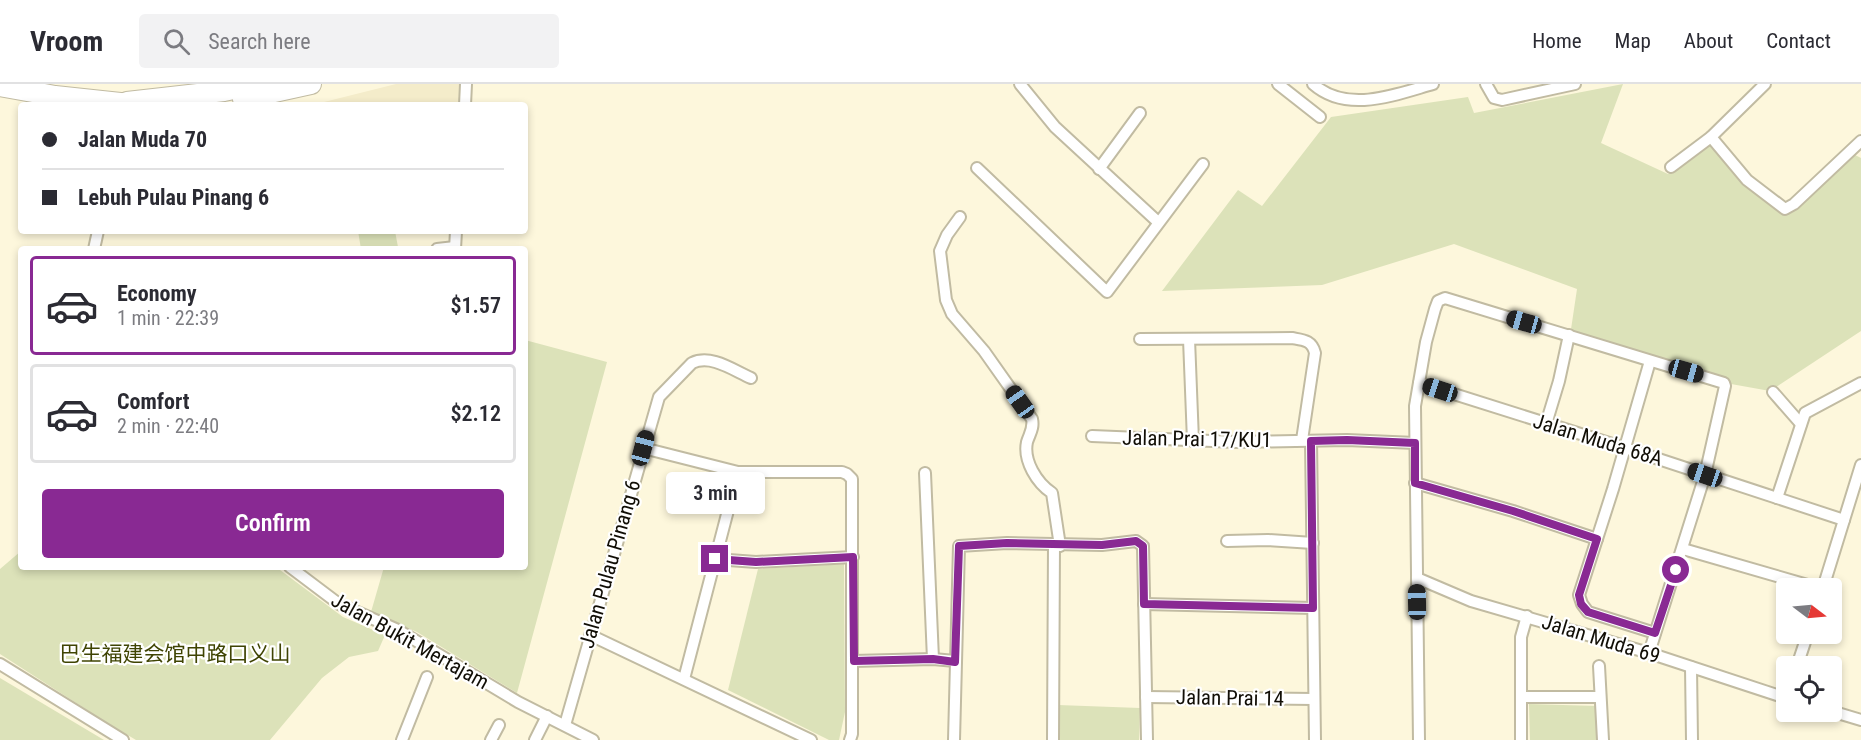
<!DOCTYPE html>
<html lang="en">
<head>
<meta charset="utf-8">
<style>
  body { margin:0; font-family:"Roboto Condensed","Noto Sans SC",sans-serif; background:#f2f2f3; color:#2b2b33; height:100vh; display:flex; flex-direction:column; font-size:22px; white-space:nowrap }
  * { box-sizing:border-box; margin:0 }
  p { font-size:20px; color:#7c7c81 }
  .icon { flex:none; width:33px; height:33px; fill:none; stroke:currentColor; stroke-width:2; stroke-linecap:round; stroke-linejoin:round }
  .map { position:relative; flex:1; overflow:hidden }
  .side { position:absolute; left:18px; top:162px; width:510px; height:324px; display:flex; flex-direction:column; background:#fff; border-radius:6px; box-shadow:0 3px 9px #0003 }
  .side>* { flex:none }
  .top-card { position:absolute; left:18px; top:18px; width:510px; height:132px; border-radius:6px; box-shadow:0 3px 9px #0003; display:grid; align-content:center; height:132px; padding:0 24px; background:#fff }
  .needle { width:39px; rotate:106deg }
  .tools { position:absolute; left:1776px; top:494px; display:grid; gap:12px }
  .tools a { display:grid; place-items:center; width:66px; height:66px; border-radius:6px; background:#fff; box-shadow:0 3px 9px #0003; font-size:30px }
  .end { position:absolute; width:27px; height:27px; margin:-14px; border:8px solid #892993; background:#fff; box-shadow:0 0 0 3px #fff }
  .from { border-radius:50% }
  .bubble { position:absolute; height:42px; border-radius:6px; background:#fff; box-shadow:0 3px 9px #0003; font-size:20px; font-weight:600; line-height:42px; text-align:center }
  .car { position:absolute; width:18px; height:36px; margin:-18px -9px; border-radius:8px; box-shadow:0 0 4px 2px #0007; background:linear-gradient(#222 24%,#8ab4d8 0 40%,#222 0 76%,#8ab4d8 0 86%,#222 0) }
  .top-card b { display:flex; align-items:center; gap:21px; height:57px; font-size:22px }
  .top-card b+b { border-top:2px solid #e1e1e2 }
  .top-card i { width:15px; height:15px; background:#2b2b33 }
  ul { padding:10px 0 0; list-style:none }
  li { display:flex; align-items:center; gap:18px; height:99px; margin:0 12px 9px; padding:0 12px; border:3px solid #e1e1e2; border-radius:6px }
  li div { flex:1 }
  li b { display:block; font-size:22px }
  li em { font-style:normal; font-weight:600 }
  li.on { border-color:#892993 }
  li>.icon { width:54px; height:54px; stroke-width:1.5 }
  .action { display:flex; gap:12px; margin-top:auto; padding:12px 24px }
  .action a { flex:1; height:69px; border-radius:6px; background:#892993; color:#fff; font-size:24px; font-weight:600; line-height:69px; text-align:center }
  header { display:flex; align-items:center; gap:36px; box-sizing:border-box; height:84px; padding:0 30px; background:#fff; border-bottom:2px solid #e1e1e2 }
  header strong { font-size:28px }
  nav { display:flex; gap:33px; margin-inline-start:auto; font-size:21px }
  .search { width:420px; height:54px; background:#f2f2f3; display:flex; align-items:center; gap:15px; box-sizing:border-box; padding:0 21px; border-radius:6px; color:#7c7c81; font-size:22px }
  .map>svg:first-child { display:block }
  .built { fill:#f4ecca }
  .green { fill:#dce2b9 }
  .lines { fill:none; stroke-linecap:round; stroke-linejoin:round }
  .street-casing { stroke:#c1bba2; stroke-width:14 }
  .highway-casing { stroke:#c1bba2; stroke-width:22 }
  .street { stroke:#fff; stroke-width:10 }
  .highway { stroke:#fff; stroke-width:20 }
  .route { stroke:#892993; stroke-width:8 }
  .labels { text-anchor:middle; stroke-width:4.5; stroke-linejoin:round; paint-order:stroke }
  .street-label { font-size:21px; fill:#110e06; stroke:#fff }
  .park-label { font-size:21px; fill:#3f4403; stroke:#fff }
</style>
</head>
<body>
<header>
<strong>Vroom</strong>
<div class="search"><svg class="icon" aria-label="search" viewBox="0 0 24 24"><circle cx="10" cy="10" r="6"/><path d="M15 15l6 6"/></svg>Search here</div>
<nav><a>Home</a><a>Map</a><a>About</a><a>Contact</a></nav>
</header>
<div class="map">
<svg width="1861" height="656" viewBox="0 0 1861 656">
  <rect width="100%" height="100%" fill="#fdf7dc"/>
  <!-- built -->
  <path class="built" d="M396 0H462L461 21H312Z"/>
  <!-- green -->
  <g class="green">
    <path d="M1623 0 1601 59 1668 90 1709 58 1781 125 1853 70 1861 74V247L1770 307 1731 300 1570 252 1577 205 1454 160 1322 201 1162 207 1238 106 1262 122 1331 33 1468 13 1474 29Z"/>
    <path d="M358 147H395L398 163 361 165Z"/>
    <path d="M525 256 607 278 517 609 417 548 371 528 384 483H525Z"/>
    <path d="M21 467V483H276L343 533 385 551 378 567 349 573 322 594 270 656H136L101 635 0 570V485Z"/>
    <path d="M844 480 845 628 839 656H829L728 606 758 485Z"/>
    <path d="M0 594 104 656H0Z"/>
    <path d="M1529 620 1596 622 1598 656H1530Z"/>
    <path d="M1058 621 1140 624 1139 656H1058Z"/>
  </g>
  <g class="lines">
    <!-- street casing -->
    <g class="street-casing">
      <g id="street">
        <path d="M1020 0 1055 43 1158 138"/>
        <path d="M1278 0 1320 33"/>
        <path d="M1313 0C1347 30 1394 11 1433 0"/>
        <path d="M1486 0 1494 14 1502 16 1575 0"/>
        <path d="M465 21 466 0"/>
        <path d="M1711 53 1747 96 1785 125 1794 120 1861 57"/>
        <path d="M1671 83 1711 53 1765 0"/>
        <path d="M977 84 1107 208 1203 80"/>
        <path d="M1099 85 1140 29"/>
        <path d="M960 133 947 151 940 167 946 216 952 230 984 267 1032 335C1034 344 1030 349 1027 358 1023 377 1037 399 1052 409L1060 462"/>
        <path d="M94 165 98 147"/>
        <path d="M437 165 455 163"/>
        <path d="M455 165 456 147"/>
        <path d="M1140 255 1292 254C1303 256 1312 256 1315 269L1302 356"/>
        <path d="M1189 255 1193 357"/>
        <path d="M1650 277 1613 405 1579 511 1582 520 1588 528 1655 549"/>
        <path d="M1419 299 1625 364 1844 436"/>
        <path d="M1773 308 1801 340"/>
        <path d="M1546 340 1559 297 1569 251"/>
        <path d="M1092 352 1236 358 1347 356 1415 359"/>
        <path d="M1311 357 1315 656"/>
        <path d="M643 364 738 388H842L847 390 852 395V650L850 656"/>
        <path d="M925 389 933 575"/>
        <path d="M1415 399 1513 427 1597 455"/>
        <path d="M1777 414 1805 329 1861 299"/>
        <path d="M1227 457 1268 456 1313 459"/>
        <path d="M1683 465 1818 504"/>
        <path d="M715 475 756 478 853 473"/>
        <path d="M290 483 339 520 398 546 518 618 593 656"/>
        <path d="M1417 494 1471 517 1649 569 1786 614"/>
        <path d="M1823 504 1861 381"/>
        <path d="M1144 520 1313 524"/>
        <path d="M590 551 811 656"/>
        <path d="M853 577 933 575 955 577"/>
        <path d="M0 580 123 656"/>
        <path d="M1599 582 1603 656"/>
        <path d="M1797 582 1808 549"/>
        <path d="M1691 583 1692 656"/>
        <path d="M684 595 738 388"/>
        <path d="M1146 613 1314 615"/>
        <path d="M1522 613H1600"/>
        <path d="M1831 627 1861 636"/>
        <path d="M565 641 659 313 692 279C711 270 733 286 751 294"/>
        <path d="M402 656 427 593"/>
        <path d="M491 656 499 641"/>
        <path d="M535 656 547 632"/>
        <path d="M954 656 959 462 1007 459 1102 461 1136 457 1143 462 1147 656"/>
        <path d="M1053 656 1054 460"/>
        <path d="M1419 656 1415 322 1426 258 1435 225 1438 217 1445 214 1724 299 1725 302 1705 391 1649 569"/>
        <path d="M1521 656V553L1527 532"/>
      </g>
    </g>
    <!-- highway casing -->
    <g class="highway-casing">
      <g id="highway">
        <path d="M0 2 55 12 139 21"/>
        <path d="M243 15 311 0"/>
        <path d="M127 18 224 7 258 0"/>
      </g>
    </g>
    <!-- street -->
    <use href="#street" class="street"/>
    <!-- highway -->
    <use href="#highway" class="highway"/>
  </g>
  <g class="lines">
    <!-- route -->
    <path class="route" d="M715 475 756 478 853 473 854 577 933 575 955 578 959 462 1007 459 1102 461 1136 457 1143 462 1144 520 1313 524 1311 357 1347 356 1415 359V399L1513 427 1597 455 1579 511 1581 520 1588 528 1655 549 1676 486"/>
  </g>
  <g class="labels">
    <!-- street labels -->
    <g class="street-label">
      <text transform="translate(1197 355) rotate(1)" y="7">Jalan Prai 17/KU1</text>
      <text transform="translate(1598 356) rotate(17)" y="7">Jalan Muda 68A</text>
      <text transform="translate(610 480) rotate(-74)" y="7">Jalan Pulau Pinang 6</text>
      <text transform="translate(1601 555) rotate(17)" y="7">Jalan Muda 69</text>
      <text transform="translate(410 557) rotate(29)" y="7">Jalan Bukit Mertajam</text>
      <text transform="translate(1230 614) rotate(1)" y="7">Jalan Prai 14</text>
    </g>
    <!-- park labels -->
    <g class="park-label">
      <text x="175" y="577">巴生福建会馆中路口义山</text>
    </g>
  </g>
</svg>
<div class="tools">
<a><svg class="needle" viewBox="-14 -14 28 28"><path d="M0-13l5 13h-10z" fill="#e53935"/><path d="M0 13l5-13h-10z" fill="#7c7c81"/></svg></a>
<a><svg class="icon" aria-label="locate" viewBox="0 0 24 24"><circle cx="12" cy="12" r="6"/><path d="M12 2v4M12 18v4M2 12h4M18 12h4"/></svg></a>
</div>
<i class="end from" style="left:1676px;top:486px"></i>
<i class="end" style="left:715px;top:475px"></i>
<div class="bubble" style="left:666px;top:388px;width:99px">3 min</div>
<i class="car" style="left:1524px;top:238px;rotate:286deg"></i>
<i class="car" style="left:1686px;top:287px;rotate:106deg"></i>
<i class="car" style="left:1440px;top:306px;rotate:288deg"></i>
<i class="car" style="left:1020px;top:318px;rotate:325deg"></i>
<i class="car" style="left:643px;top:364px;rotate:15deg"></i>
<i class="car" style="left:1705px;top:391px;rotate:289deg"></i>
<i class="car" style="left:1417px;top:518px;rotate:359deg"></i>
<div class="top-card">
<b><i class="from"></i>Jalan Muda 70</b>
<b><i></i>Lebuh Pulau Pinang 6</b>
</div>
<section class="side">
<ul>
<li class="on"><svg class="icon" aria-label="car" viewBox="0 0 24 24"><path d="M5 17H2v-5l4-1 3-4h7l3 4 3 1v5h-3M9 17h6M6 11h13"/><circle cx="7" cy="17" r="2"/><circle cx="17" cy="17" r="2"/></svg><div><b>Economy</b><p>1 min · 22:39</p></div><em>$1.57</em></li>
<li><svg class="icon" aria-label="car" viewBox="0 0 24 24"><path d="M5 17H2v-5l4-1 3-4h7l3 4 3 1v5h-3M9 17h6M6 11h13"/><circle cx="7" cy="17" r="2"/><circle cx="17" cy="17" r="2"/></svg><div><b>Comfort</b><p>2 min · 22:40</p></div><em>$2.12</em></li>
</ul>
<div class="action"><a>Confirm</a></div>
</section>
</div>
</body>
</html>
